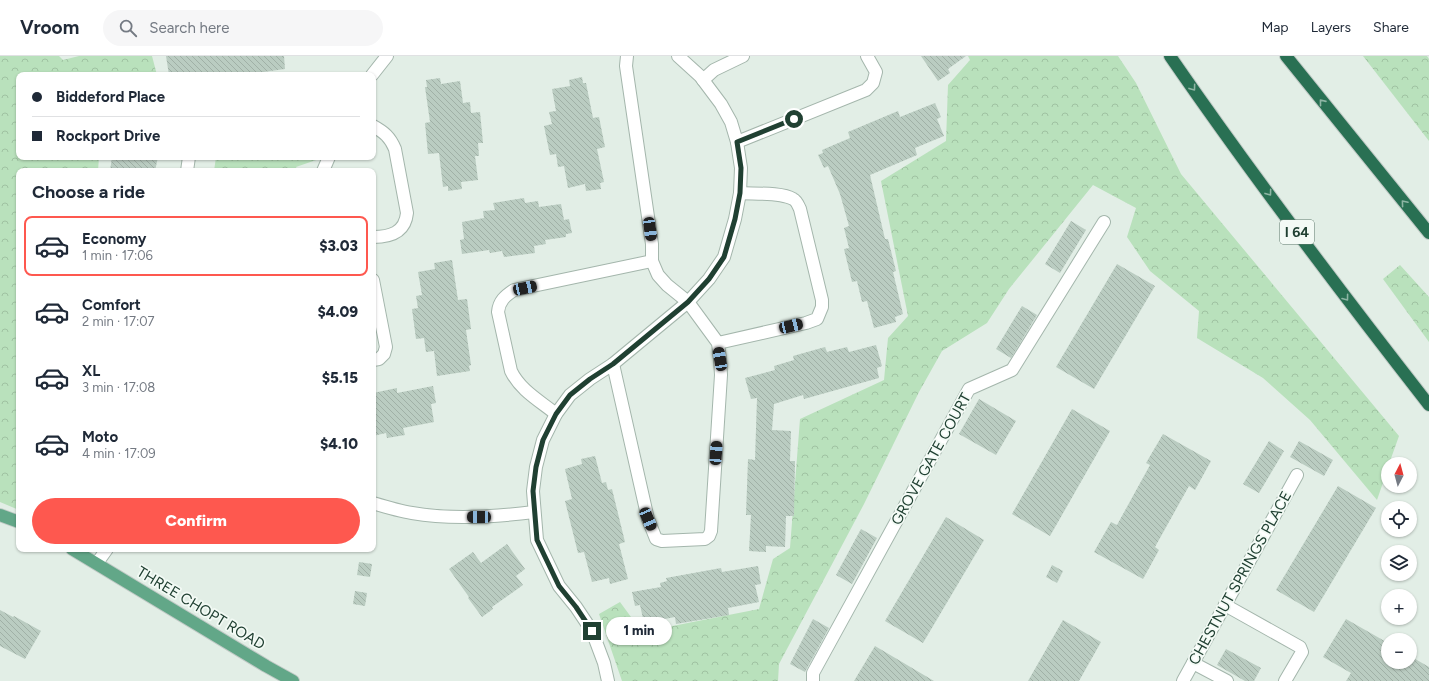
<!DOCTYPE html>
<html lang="en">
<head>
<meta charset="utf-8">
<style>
  body { margin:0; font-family:Figtree,sans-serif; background:#f6f6f7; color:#1f2937; height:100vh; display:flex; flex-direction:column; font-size:15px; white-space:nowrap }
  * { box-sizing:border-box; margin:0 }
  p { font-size:13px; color:#747a83 }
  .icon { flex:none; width:22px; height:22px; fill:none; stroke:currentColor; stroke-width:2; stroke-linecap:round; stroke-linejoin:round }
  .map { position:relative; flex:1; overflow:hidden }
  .panel { position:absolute; left:16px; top:112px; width:360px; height:384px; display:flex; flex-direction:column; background:#fff; border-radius:8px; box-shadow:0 1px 3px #0004 }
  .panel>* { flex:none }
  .top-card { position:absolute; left:16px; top:16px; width:360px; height:88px; border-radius:8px; box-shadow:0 1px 3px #0004; display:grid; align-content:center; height:88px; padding:0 16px; background:#fff }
  .needle { width:26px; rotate:6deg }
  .tools { position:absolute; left:1381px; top:401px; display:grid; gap:8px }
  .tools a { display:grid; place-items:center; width:36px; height:36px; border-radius:50%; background:#fff; box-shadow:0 1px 3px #0004; font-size:20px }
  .end { position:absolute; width:18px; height:18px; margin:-9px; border:5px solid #204032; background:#fff; box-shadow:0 0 0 2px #fff }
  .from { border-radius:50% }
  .bubble { position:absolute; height:28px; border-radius:14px; background:#fff; box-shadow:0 1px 3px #0004; font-size:13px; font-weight:800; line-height:28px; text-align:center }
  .car { position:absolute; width:12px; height:24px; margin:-12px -6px; border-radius:5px; box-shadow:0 0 3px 1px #0007; background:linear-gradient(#222 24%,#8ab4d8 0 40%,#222 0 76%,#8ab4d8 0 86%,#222 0) }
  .top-card b { display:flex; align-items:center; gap:14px; height:38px; font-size:15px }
  .top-card b+b { border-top:1px solid #e0e1e3 }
  .top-card i { width:10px; height:10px; background:#1f2937 }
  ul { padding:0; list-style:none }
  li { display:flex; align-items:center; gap:12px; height:60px; margin:0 8px 6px; padding:0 8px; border:2px solid transparent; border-radius:8px }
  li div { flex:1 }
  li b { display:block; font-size:15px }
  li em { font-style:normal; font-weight:800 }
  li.selected { border-color:#fe584f }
  li>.icon { width:36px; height:36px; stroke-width:1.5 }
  h2 { padding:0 16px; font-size:18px; line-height:48px }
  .action { display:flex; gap:8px; margin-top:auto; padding:8px 16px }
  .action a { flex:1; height:46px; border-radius:24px; background:#fe584f; color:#fff; font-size:16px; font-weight:800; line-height:46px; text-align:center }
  header { display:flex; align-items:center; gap:24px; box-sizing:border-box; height:56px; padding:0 20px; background:#fff; border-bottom:1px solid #e0e1e3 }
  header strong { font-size:19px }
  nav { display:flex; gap:22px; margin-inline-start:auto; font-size:14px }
  .search { width:280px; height:36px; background:#f6f6f7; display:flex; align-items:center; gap:10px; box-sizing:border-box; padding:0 14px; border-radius:22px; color:#747a83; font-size:15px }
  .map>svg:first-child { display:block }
  .forest { fill:url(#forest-crowns) }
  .building { fill:url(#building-back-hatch) }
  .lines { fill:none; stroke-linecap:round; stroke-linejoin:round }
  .minor-casing { stroke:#a4b6ac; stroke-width:14 }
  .major-casing { stroke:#c1cac6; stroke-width:14 }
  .highway-casing { stroke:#c1cac6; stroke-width:14 }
  .minor { stroke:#fff; stroke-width:12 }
  .major { stroke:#62a788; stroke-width:12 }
  .highway { stroke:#297053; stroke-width:12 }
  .oneway { stroke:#8eb5a4 }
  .route { stroke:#204032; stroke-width:5 }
  .labels { text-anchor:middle; stroke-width:3.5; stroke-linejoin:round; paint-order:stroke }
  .shield { fill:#f3faf5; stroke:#5f786c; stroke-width:1 }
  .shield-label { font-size:14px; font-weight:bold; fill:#204032 }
  .street-label { font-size:15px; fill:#204032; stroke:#f3faf5 }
</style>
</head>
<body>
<header>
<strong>Vroom</strong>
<div class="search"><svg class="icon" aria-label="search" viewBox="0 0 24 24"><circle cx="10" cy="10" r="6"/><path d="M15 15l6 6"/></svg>Search here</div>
<nav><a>Map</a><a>Layers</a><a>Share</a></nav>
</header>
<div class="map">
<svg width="1429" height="625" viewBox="0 0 1429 625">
  <defs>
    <pattern id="forest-crowns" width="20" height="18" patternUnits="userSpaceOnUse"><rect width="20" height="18" fill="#b9e1bc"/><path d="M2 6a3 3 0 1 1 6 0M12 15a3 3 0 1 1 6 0" fill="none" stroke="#9fc2a2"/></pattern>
    <pattern id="building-back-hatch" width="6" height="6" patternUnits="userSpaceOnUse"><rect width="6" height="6" fill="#baccc1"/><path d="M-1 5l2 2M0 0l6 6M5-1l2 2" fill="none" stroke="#a0b0a6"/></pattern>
  </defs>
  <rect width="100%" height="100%" fill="#e2eee6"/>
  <!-- forest -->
  <g class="forest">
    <path d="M0 0H59L63 4 79 0H152L157 19H19V101H99L98 115H19V454L0 446Z"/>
    <path d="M968 0H1118L1136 27 1181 118 1399 380 1389 408H1388V412L1377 444 1310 364 1263 322 1197 282 1199 255 1150 215 1127 181 1136 152 1093 129 1009 233 987 267 942 295 919 336 864 448 779 608 778 625H622L599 558 620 546 642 576 759 553 773 503 790 492 800 363 884 324 888 282 908 260 881 125 946 85 948 29 970 4Z"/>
    <path d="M1363 0H1427L1429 3V85Z"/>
    <path d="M216 101H319V103L296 111 298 115H214Z"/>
    <path d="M1400 209 1429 241V286L1383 223Z"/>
  </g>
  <!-- building -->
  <g class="building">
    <path d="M166 0H284L285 13 263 16V19H169Z"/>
    <path d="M921 0H966L948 13 950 17 938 25Z"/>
    <path d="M582 21 583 27H586L593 62 599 61 605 91 597 93 604 126 600 127 601 133 586 135 585 128 568 132 564 110 558 111 556 98 550 99 544 70 552 68 549 56 556 55 552 33 570 30 569 24Z"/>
    <path d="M440 22 441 28 460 25 463 47 470 46 471 57 480 56 483 87H478L479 100H475L478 124 461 126 462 133 448 135V130L443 131 439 97 428 98 425 67 430 66 425 31H427L426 24Z"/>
    <path d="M935 47 941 61 937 63 944 80 915 92 917 99 870 119 885 183H888L896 215 893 216 903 258 895 261 896 266 874 272 867 245 862 246 857 225 852 226 844 193 849 192 844 172 849 170 840 138 828 110 824 112 818 99 823 97 822 94 850 82 848 76 898 55 900 61Z"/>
    <path d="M112 101H158L155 115H110Z"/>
    <path d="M524 142 525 147 538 145 539 151 561 148 564 164 569 163 572 177 566 178V181L545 184 546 188 534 190 535 197 504 201 502 195 490 197 489 194 462 198 460 184 464 183 462 166 484 162 483 155 495 154 493 147Z"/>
    <path d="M1071 165 1086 174 1060 217 1045 208Z"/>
    <path d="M452 204 458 244 467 243 471 273 466 274 471 309 469 310 470 315 437 320 434 295 426 296 424 282 416 283 412 253 418 252 416 240 422 239 418 216 435 213 434 207Z"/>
    <path d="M1117 208 1155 230 1094 333 1056 311Z"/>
    <path d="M1022 250 1037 259 1011 302 996 293Z"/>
    <path d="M876 289 882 310 877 312 879 322 804 343 803 339 774 348 772 374 791 375 790 405H795L794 460H786L785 491 766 490V496L749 495 751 459H746L748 403 755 404 757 342 751 343 745 322 775 314 774 310 794 304 793 300 825 291 827 296 847 291 849 296Z"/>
    <path d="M433 330 436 347 431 348 434 366 403 372 405 379 387 382 386 377 373 380V337L397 332V337Z"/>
    <path d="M979 343 1016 365 996 399 959 378Z"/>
    <path d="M1072 353 1110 375 1050 480 1012 458Z"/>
    <path d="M1163 378 1211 405 1195 434 1189 430 1155 491 1159 494 1143 523 1094 496 1111 466 1117 469 1150 409 1146 407Z"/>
    <path d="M1269 385 1284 395 1259 437 1243 428Z"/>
    <path d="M1299 385 1333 404 1324 420 1290 401Z"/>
    <path d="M595 400 602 427 606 426 608 434 612 433 625 486 619 488 628 523 610 528 609 522 592 526 584 496 578 497 565 445 572 443 565 413 582 408 581 403Z"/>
    <path d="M1338 430 1376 452 1314 556 1276 534Z"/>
    <path d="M946 461 984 484 923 587 885 565Z"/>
    <path d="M861 473 877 482 852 528 836 519Z"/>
    <path d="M507 488 525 513 516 520 523 529 492 551 493 553 482 561 468 542 469 541 449 513 473 496 481 507Z"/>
    <path d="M359 506 372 508 370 521 357 519Z"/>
    <path d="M1052 509 1063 515 1057 527 1046 521Z"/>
    <path d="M758 510 761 528 755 529 759 546 728 552 729 559 676 568 675 561 644 567 640 549 635 550 632 536 661 531 660 527 667 525 666 522 721 512 722 516Z"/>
    <path d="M355 535 367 537 365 550 353 548Z"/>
    <path d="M0 554 13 561 14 560 41 575 25 603 0 590Z"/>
    <path d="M813 563 829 572 805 616 790 608Z"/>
    <path d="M1346 563 1388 587V606H1410V600L1429 611V625H1346L1351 617 1323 601Z"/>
    <path d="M1063 564 1101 586 1079 625H1028Z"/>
    <path d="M875 590 934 625H854Z"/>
    <path d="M1226 593 1261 612 1254 625H1245L1217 609Z"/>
  </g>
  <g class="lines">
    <!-- minor casing -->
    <g class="minor-casing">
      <g id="minor">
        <path d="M372 19 387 0"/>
        <path d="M703 24 714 14 743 0"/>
        <path d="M373 70C384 76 390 81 395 93L407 157C405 177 390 181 373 181"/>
        <path d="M737 86 866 34 873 27 876 16 867 0"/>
        <path d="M187 115 189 101"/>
        <path d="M323 115 329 101"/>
        <path d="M373 224 386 291 384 298 379 303 373 304"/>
        <path d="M718 287 806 267 817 263 822 251V244L800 153C798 149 797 145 793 143 781 136 753 138 740 137"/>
        <path d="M613 308 648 463 656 483 662 485 705 483 709 480 711 475 721 319 720 303 718 287 688 246 667 229 658 219 652 205V188L626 10 627 0"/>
        <path d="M556 358C540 345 520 334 511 315L498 256C499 245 505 240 514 234L652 205"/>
        <path d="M373 447C386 451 399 455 412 457 452 464 494 461 534 456"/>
        <path d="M97 507 107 493"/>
        <path d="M1225 549 1300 591 1302 596 1285 625"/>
        <path d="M1193 607 1227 625"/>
        <path d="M608 625 604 607 592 575 576 551 559 530 537 484 533 435 536 411 543 384 556 358 570 339 590 323 613 308 688 246 709 223 724 201 735 163 740 137 741 112 737 86 731 66 721 48 700 20 678 0"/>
        <path d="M813 625V617L969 333 1012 314 1104 166"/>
        <path d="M1183 625 1297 419"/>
      </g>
    </g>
    <!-- major casing -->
    <g class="major-casing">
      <g id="major">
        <path d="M0 459 19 466"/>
        <path d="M72 493 266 610 293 625"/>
      </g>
    </g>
    <!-- highway casing -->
    <g class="highway-casing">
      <g id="highway">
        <path d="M1170 0C1252 119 1340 235 1429 349"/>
        <path d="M1286 0 1429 177"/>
      </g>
    </g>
    <!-- minor -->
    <use href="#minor" class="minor"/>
    <!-- major -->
    <use href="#major" class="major"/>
    <!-- highway -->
    <use href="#highway" class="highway"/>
  </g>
  <!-- one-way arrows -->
  <defs><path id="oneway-chevron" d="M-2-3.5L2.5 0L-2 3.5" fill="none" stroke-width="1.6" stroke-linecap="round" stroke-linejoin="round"/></defs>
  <g class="oneway">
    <use href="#oneway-chevron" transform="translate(1193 32) rotate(54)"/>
    <use href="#oneway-chevron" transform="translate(1322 46) rotate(-129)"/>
    <use href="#oneway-chevron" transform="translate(1269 137) rotate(54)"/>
    <use href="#oneway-chevron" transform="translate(1404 147) rotate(-130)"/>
    <use href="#oneway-chevron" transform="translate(1346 242) rotate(53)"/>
  </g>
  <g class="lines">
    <!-- route -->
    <path class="route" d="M592 575 576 551 559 530 537 484 533 435 536 411 543 384 556 358 570 339 590 323 613 308 688 246 709 223 724 201 735 163 740 137 741 112 737 86 794 63"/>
  </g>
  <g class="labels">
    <!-- shield labels -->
    <rect class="shield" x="1280" y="164" width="34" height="24" rx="3"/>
    <g class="shield-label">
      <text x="1297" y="181">I 64</text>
    </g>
    <!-- street labels -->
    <g class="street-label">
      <text transform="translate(931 403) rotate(-61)" y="5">GROVE GATE COURT</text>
      <text transform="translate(1240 522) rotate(-61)" y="5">CHESTNUT SPRINGS PLACE</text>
      <text transform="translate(201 552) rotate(31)" y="5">THREE CHOPT ROAD</text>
    </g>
  </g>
</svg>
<div class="tools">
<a><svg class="needle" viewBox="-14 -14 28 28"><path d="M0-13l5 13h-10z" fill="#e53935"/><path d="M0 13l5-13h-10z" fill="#747a83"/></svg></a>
<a><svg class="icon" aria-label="locate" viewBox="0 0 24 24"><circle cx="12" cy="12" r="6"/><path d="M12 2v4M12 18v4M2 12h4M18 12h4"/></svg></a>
<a><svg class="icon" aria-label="layers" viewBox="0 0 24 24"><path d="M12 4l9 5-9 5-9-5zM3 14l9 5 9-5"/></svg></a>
<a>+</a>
<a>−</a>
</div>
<i class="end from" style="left:794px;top:63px"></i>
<i class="end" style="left:592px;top:575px"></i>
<div class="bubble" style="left:606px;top:561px;width:66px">1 min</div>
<i class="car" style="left:650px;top:173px;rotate:172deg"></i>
<i class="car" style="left:525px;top:232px;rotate:78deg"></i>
<i class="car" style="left:791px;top:270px;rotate:77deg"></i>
<i class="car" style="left:720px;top:303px;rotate:350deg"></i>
<i class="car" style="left:716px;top:397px;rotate:4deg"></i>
<i class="car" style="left:479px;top:461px;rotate:271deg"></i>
<i class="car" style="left:648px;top:463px;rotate:157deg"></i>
<div class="top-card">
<b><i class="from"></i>Biddeford Place</b>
<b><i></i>Rockport Drive</b>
</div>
<section class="panel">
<h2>Choose a ride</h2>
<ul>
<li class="selected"><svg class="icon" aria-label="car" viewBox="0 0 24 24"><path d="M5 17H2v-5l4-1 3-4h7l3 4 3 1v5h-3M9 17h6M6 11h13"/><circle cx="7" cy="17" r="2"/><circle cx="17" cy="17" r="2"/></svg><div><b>Economy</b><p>1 min · 17:06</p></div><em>$3.03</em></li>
<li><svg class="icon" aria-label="car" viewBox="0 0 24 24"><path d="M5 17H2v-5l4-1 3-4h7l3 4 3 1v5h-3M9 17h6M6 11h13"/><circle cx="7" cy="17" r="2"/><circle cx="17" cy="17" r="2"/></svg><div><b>Comfort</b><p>2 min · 17:07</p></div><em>$4.09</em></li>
<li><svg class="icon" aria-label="car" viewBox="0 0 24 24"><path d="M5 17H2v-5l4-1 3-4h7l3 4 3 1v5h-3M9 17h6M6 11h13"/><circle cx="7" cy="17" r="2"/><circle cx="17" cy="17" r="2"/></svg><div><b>XL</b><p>3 min · 17:08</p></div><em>$5.15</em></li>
<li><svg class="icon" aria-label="car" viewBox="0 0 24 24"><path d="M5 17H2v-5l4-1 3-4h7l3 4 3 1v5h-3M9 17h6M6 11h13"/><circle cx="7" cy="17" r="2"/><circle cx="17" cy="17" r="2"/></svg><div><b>Moto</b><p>4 min · 17:09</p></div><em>$4.10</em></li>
</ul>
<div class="action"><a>Confirm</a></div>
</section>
</div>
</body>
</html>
